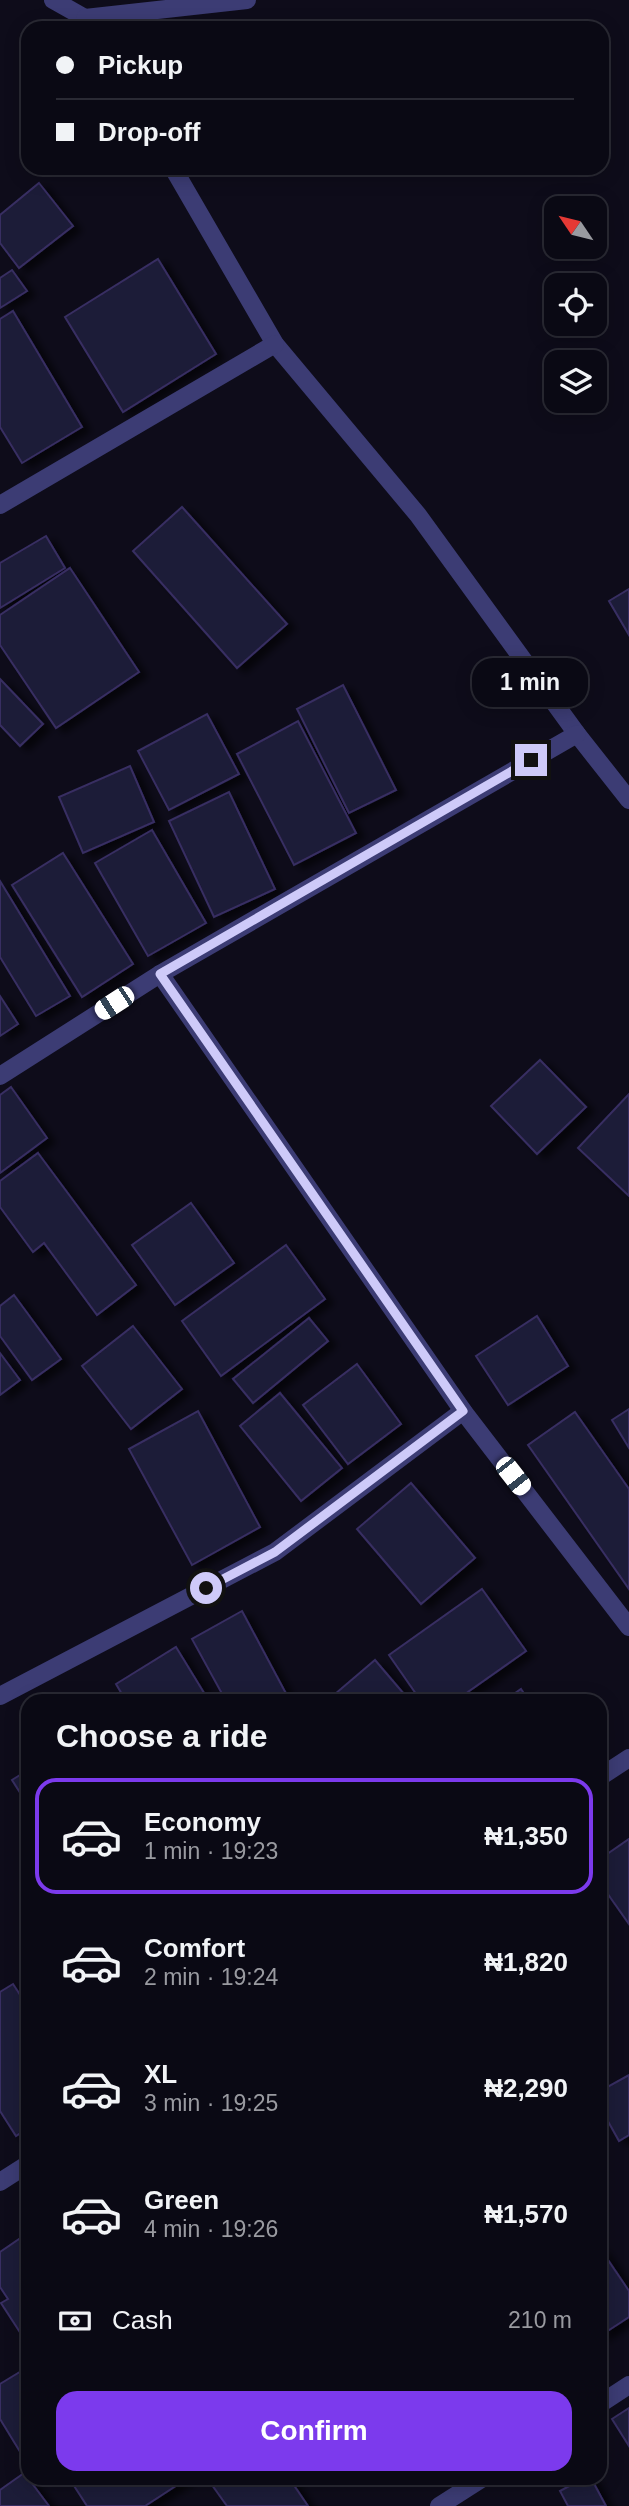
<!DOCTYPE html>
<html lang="en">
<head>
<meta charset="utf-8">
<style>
  body { margin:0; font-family:Helvetica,sans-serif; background:#13121d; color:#f1f3f6; height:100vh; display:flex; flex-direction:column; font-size:26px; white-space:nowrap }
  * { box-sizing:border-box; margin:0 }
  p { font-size:23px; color:#999aa0 }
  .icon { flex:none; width:38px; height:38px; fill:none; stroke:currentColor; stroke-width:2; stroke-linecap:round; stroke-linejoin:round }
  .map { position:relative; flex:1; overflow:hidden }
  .sheet { position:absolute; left:21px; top:1694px; width:586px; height:791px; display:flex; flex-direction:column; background:#0a0914; border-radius:21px; box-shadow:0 4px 18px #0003,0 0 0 2px #2a2a34 }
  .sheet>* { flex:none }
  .banner { position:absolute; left:21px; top:21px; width:588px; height:154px; border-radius:21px; box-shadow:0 4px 18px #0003,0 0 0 2px #2a2a34; display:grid; align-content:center; height:154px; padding:0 35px; background:#0a0914 }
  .needle { width:46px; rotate:305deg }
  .tools { position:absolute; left:544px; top:196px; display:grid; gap:14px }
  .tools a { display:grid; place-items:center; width:63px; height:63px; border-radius:14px; background:#0a0914; box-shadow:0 4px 18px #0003,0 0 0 2px #2a2a34; font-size:35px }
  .end { position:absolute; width:32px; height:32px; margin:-16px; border:9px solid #cecaf9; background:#111; box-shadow:0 0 0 4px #111 }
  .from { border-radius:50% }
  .bubble { position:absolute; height:49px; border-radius:21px; background:#0a0914; box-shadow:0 4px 18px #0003,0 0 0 2px #2a2a34; font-size:23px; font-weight:700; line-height:49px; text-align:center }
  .car { position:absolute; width:21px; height:42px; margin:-21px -10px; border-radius:9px; box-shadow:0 0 5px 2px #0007; background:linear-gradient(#fff 24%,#345 0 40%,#fff 0 76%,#345 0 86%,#fff 0) }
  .banner b { display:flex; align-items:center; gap:24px; height:66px; font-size:26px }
  .banner b+b { border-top:2px solid #2a2a34 }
  .banner i { width:18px; height:18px; background:#f1f3f6 }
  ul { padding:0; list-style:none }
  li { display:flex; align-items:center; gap:21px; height:116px; margin:0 14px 10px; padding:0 21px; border:4px solid transparent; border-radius:21px }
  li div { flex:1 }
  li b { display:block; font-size:26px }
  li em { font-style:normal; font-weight:700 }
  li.active { border-color:#7c3aed }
  li>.icon { width:63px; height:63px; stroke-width:1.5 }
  h2 { padding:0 35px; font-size:32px; line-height:84px }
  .pay { display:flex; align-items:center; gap:18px; height:77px; padding:0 35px; font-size:26px }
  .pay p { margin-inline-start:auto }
  .primary-button { display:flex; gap:14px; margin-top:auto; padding:14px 35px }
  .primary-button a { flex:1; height:80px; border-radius:21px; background:#7c3aed; color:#fff; font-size:28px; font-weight:700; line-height:80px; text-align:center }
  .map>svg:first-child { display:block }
  .building { fill:#1f1a38; stroke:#372f62; stroke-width:2; filter:url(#shadow) }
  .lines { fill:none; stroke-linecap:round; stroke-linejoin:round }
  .minor { stroke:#3c3c74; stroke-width:18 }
  .route { stroke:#cecaf9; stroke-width:9 }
</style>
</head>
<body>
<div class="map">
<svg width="629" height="2506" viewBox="0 0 629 2506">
  <defs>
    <filter id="shadow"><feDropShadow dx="8" dy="4.5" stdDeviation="3.5" flood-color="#0009"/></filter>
  </defs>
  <rect width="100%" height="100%" fill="#0e0c1a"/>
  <!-- building -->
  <g class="building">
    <path d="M39 183 73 226 19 268 0 243V215Z"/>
    <path d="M158 259 216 354 123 412 65 317Z"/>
    <path d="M12 270 27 291 0 308V278Z"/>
    <path d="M13 311 82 427 22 463 0 427V319Z"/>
    <path d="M182 507 287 624 237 668 133 551Z"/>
    <path d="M46 536 65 568 0 608V563Z"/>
    <path d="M70 568 139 672 56 728 0 645V615Z"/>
    <path d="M629 589V635L609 601Z"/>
    <path d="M0 679 43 724 20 746 0 725Z"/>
    <path d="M343 685 396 790 349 813 297 709Z"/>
    <path d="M207 714 239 774 169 810 138 751Z"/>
    <path d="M298 721 356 833 294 865 237 754Z"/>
    <path d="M130 766 154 822 83 853 59 797Z"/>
    <path d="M229 792 275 889 214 917 169 821Z"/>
    <path d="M152 830 206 923 148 956 95 863Z"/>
    <path d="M63 853 133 964 82 997 12 885Z"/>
    <path d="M0 881 70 996 36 1016 0 957Z"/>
    <path d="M0 996 18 1024 0 1036Z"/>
    <path d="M540 1060 586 1107 537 1154 491 1106Z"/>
    <path d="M11 1087 47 1138 0 1173V1095Z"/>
    <path d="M629 1094V1196L578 1148Z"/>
    <path d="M38 1153 136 1285 97 1315 44 1243 33 1252 0 1207V1181Z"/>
    <path d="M191 1203 234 1263 175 1305 132 1245Z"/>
    <path d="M286 1245 325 1299 221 1376 182 1321Z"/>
    <path d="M14 1295 61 1359 32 1380 0 1336V1306Z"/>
    <path d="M537 1316 568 1366 508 1405 476 1356Z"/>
    <path d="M309 1318 328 1341 253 1403 233 1379Z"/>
    <path d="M133 1326 182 1389 131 1429 82 1366Z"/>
    <path d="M0 1353 20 1380 0 1395Z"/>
    <path d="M357 1364 401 1424 348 1464 303 1405Z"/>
    <path d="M280 1393 342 1468 301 1501 240 1426Z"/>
    <path d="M629 1409V1448L612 1420Z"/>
    <path d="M198 1411 260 1527 192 1565 129 1449Z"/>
    <path d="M575 1412 629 1489V1589L528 1445Z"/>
    <path d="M411 1483 475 1558 421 1604 357 1529Z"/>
    <path d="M482 1589 526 1651 455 1701H421L389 1655Z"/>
    <path d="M242 1611 290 1701H226L192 1639Z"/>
    <path d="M176 1647 209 1701H126L116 1684Z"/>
    <path d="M375 1660 410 1701H342L335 1694Z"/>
    <path d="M521 1689 529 1701H504Z"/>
    <path d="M28 1770V1805L12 1780Z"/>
    <path d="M629 1839V1924L600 1883V1859Z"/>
    <path d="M13 1984 28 2007V2128L16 2136 0 2111V1992Z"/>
    <path d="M629 2075V2135L619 2141 600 2107V2091Z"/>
    <path d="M28 2233V2334L23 2337 1 2303 8 2299 0 2287V2252Z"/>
    <path d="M600 2248 629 2291V2317L600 2336Z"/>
    <path d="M28 2367V2452L22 2455 0 2419V2384Z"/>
    <path d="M629 2408V2446L612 2419Z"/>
    <path d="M24 2473 28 2478 49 2506H0V2490Z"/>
    <path d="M69 2478H184L185 2480 145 2506H87Z"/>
    <path d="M207 2478H289L308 2506H227Z"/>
    <path d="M584 2478H591L606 2506H568L560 2491Z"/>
  </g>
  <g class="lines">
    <!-- minor -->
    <g class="minor">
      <path d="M53 0 85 18 91 28"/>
      <path d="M85 18 247 0"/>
      <path d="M173 168 275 344 418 515 577 734 629 800"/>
      <path d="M0 505 275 344"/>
      <path d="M160 974 463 1411 629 1627"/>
      <path d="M0 1076 160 974 577 734"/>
      <path d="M0 1696 275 1552 463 1411"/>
      <path d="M600 1777 629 1758"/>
      <path d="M0 2182 28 2164"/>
      <path d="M600 2404 629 2385"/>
      <path d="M439 2506 483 2478"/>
    </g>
  </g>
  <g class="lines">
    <!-- route -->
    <path class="route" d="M206 1588 275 1552 463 1411 160 974 531 760"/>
  </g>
</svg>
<div class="tools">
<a><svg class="needle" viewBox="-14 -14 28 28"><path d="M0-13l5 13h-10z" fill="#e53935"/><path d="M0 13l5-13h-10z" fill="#999aa0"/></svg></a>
<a><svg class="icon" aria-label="locate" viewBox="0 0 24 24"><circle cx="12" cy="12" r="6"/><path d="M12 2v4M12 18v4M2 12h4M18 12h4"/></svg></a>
<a><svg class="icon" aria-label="layers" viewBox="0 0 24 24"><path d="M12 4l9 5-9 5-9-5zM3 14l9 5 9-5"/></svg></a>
</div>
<i class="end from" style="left:206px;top:1588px"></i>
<i class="end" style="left:531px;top:760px"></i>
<div class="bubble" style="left:472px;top:658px;width:116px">1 min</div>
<i class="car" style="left:114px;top:1003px;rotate:237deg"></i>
<i class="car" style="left:513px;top:1476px;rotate:142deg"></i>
<div class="banner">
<b><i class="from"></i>Pickup</b>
<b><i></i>Drop-off</b>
</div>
<section class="sheet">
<h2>Choose a ride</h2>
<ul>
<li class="active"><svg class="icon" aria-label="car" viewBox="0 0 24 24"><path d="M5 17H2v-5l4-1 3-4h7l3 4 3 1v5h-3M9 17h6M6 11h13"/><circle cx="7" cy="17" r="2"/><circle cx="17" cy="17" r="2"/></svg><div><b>Economy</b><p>1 min · 19:23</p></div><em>₦1,350</em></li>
<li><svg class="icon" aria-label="car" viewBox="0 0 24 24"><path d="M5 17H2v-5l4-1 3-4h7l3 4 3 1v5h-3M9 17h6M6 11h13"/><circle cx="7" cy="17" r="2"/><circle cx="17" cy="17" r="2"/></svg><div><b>Comfort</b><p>2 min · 19:24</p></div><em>₦1,820</em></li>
<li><svg class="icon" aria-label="car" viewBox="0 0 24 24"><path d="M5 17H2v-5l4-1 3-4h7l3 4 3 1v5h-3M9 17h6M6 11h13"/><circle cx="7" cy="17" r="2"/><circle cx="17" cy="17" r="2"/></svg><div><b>XL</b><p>3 min · 19:25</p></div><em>₦2,290</em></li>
<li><svg class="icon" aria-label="car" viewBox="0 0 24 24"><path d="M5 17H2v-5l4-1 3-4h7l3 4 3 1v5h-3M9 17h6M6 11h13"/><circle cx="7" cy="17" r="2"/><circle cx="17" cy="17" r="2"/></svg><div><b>Green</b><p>4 min · 19:26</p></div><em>₦1,570</em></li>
</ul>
<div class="pay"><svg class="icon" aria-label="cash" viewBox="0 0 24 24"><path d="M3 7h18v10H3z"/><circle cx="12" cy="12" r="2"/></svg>Cash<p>210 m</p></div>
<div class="primary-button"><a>Confirm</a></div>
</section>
</div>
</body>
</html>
